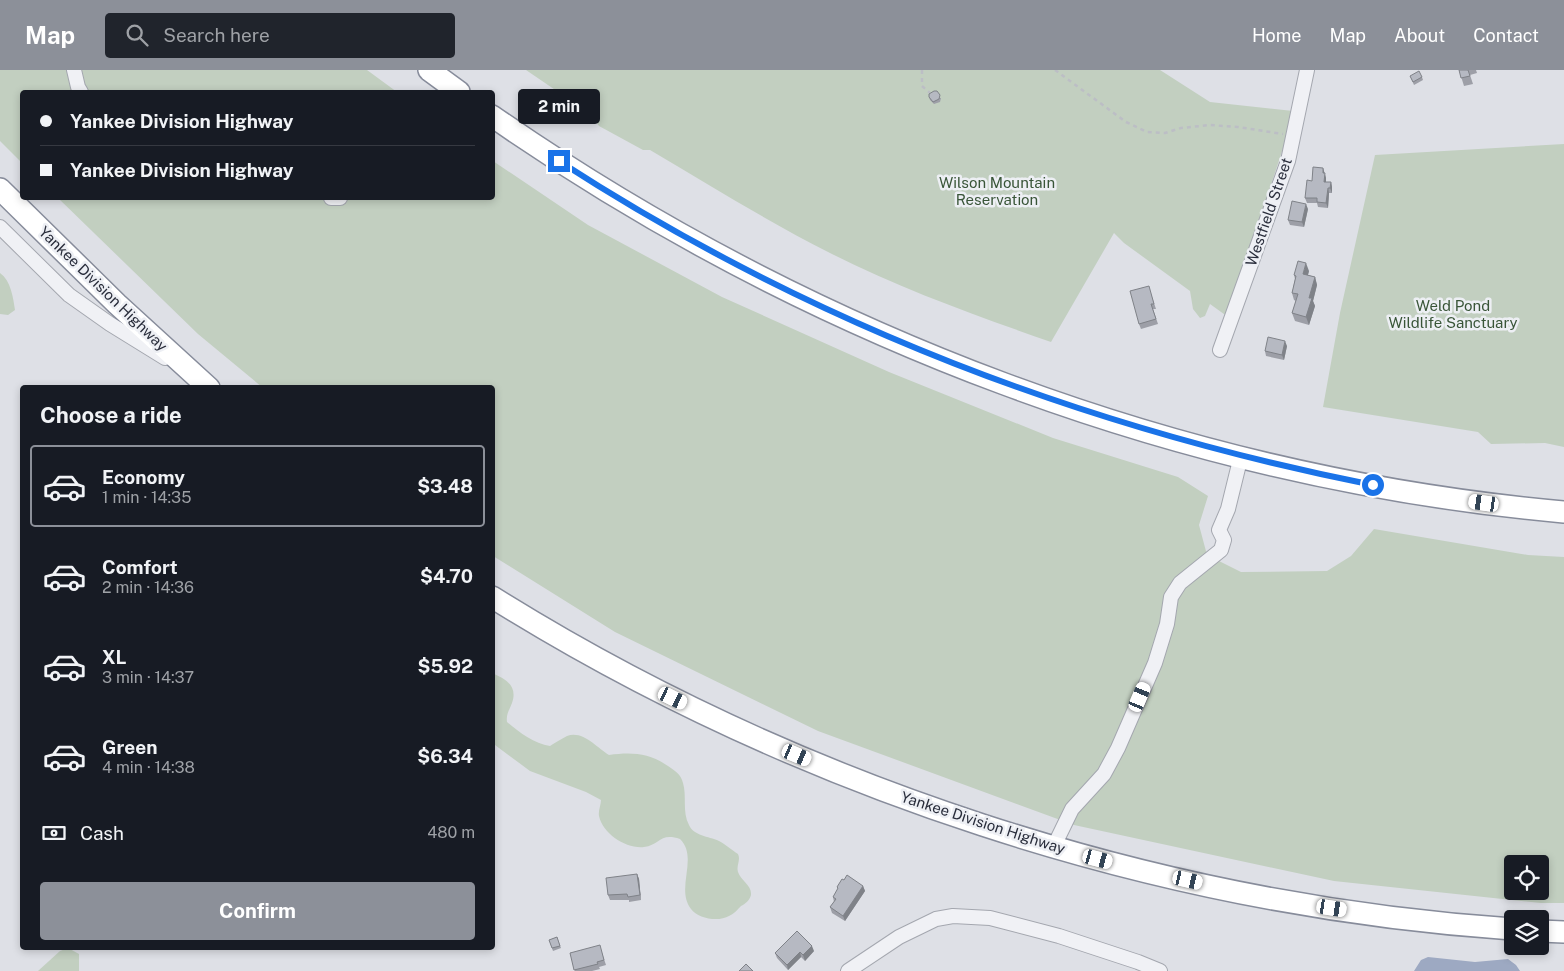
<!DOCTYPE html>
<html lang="en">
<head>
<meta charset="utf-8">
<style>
  body { margin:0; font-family:"Public Sans",sans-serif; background:#20242c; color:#f1f3f6; height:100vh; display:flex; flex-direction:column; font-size:19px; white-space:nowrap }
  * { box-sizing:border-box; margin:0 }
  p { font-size:16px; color:#9ea1a6 }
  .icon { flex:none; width:28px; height:28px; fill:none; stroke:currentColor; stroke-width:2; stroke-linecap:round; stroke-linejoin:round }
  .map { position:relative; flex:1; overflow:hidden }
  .side { position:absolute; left:20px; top:315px; width:475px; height:565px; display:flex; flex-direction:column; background:#171b24; border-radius:5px; box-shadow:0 2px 8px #0003 }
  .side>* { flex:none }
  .top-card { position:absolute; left:20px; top:20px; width:475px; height:110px; border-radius:5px; box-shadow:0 2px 8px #0003; display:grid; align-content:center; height:110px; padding:0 20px; background:#171b24 }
  .fabs { position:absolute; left:1504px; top:785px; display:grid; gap:10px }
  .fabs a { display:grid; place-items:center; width:45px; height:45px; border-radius:5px; background:#171b24; box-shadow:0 2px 8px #0003; font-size:25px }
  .end { position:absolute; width:22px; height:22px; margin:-11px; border:6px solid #1a73e8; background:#fff; box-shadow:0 0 0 2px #fff }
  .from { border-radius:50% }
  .bubble { position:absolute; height:35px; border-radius:5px; background:#171b24; box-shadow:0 2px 8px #0003; font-size:16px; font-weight:700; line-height:35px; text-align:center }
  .car { position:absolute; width:15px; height:30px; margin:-15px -8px; border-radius:6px; box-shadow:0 0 4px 1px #0007; background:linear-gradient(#fff 24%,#345 0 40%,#fff 0 76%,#345 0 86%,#fff 0) }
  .top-card b { display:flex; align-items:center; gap:18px; height:48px; font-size:19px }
  .top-card b+b { border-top:1px solid #363941 }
  .top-card i { width:12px; height:12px; background:#f1f3f6 }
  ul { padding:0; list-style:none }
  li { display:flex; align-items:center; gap:15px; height:82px; margin:0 10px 8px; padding:0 10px; border:2px solid transparent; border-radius:5px }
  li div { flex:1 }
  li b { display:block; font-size:19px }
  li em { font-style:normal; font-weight:700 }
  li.on { border-color:#8c9099 }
  li>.icon { width:45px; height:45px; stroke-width:1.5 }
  h2 { padding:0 20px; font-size:22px; line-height:60px }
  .pay { display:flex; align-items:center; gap:12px; height:55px; padding:0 20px; font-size:19px }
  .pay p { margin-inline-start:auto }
  .cta { display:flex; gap:10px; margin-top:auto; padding:10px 20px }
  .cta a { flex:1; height:58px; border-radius:5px; background:#8c9099; color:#fff; font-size:20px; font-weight:700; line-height:58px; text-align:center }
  header { display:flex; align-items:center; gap:30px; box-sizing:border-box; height:70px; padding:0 25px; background:#8c9099; color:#fff }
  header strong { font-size:24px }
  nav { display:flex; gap:28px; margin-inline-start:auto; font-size:18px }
  .search { width:350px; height:45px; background:#20242c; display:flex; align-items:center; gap:12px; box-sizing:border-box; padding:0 18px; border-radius:5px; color:#9ea1a6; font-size:19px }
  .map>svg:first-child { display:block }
  .green { fill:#c2cfc0; fill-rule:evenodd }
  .water { fill:#9da9c2 }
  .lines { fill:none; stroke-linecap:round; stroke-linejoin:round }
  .minor-casing { stroke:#a4a7af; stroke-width:16 }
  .highway-casing { stroke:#878c9b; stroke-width:24 }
  .path { stroke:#bcbec5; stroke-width:2.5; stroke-dasharray:4 4; stroke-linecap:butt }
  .minor { stroke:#f0f1f5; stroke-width:14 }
  .highway { stroke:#fff; stroke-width:21 }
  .wall { fill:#9d9fa7 }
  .shaded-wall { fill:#7f8288 }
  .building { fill:#b6b9c2; stroke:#7f8288 }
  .route { stroke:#1a73e8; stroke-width:6 }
  .labels { text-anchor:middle; stroke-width:5; stroke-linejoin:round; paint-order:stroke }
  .park-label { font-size:15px; fill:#395538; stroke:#edeff4 }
  .street-label { font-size:15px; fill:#292d3b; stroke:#edeff4 }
</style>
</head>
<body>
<header>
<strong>Map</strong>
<div class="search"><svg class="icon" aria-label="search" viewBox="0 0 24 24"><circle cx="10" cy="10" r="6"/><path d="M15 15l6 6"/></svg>Search here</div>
<nav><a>Home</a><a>Map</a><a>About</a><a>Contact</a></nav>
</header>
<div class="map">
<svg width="1564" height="901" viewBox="0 0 1564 901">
  <rect width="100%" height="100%" fill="#dee0e6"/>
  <!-- green -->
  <g class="green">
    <path d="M0 0H367L397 22H22V93L0 71Z"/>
    <path d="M526 0H1160L1210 32 1293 41 1286 69 1228 247 1210 234 1205 246 1200 248 1193 239 1190 221 1124 173 1114 163 1051 272C977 246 901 219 830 183 769 152 709 115 650 80H643L599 56 589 43Z"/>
    <path d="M1564 74V377L1545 373 1491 374 1478 362 1323 337 1340 243 1375 85Z"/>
    <path d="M493 91 588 155 722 227 889 302 1053 368 1178 407 1208 426 1199 455 1207 485 1241 502 1327 501 1351 486 1374 459 1528 485 1564 487V833H1541L1334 811 1074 755 818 661 615 562 493 486 492 318 262 317 198 264 58 128H492ZM1512 794H1540V821H1512Z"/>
    <path d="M0 203C11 211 13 227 15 240L8 245 0 244Z"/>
    <path d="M492 603C506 609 518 616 512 633 509 641 506 644 507 652 519 662 534 674 550 676 555 673 561 669 567 666 583 660 597 678 609 685 632 682 649 683 668 696 675 701 681 704 683 713 687 726 682 742 689 755 694 766 708 766 719 771 725 774 732 780 738 784 741 790 736 796 738 802 741 811 752 815 751 825 750 830 745 834 741 836 738 839 734 844 729 846 719 852 698 849 691 839 675 818 699 788 680 769 660 762 660 775 644 777 626 779 603 764 599 746 598 741 601 735 601 730L586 722 530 701 495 675 492 670Z"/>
    <path d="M68 878 79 884V901H38L60 881Z"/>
  </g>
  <!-- water -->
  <path class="water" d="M1428 887 1475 892 1508 889 1516 895 1520 901H1414L1421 890Z"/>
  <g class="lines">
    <!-- minor casing -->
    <g class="minor-casing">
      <g id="minor">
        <path d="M74 0 78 17 81 22"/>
        <path d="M331 128H340"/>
        <path d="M0 157 69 225 110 254 165 288"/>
        <path d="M1220 280 1288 91 1307 0"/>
        <path d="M1054 776 1072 739 1104 704 1118 678 1155 593 1167 554 1171 527 1180 513 1221 480 1224 470 1219 460 1228 439 1241 386"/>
        <path d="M848 901 899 867 936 849 953 846 990 848 1059 866 1138 892 1160 901"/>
      </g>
    </g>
    <!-- highway casing -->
    <g class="highway-casing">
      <g id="highway">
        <path d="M429 0 459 22"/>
        <path d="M492 46C807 265 1182 408 1564 442"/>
        <path d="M0 119 117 234 209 318"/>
        <path d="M492 527C794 716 1157 835 1512 859"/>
        <path d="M1540 861 1564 862"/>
      </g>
    </g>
    <!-- path -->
    <g class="path">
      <path d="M922 0V16L930 23"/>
      <path d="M1055 0 1126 52 1147 62 1165 63 1181 58 1210 55 1238 57 1283 64"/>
    </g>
    <!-- minor -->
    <use href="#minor" class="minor"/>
    <!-- highway -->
    <use href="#highway" class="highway"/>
  </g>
  <!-- wall -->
  <g class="wall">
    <path d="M1459 0H1476L1477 3 1470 5 1473 14 1464 16Z"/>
    <path d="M1410 6 1422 7 1423 10 1414 15Z"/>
    <path d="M929 27 941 28 940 32 934 34 930 30Z"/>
    <path d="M1323 98 1326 108V112H1331L1332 117V123H1329L1328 138 1318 137 1317 133H1307L1305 128 1312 111Z"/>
    <path d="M1308 139 1304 157 1290 155 1288 150Z"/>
    <path d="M1309 201 1308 205 1315 207 1317 215 1313 231 1315 236 1309 255 1295 251 1292 243 1296 231 1294 230 1292 223 1295 209 1294 205Z"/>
    <path d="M1150 221 1156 239H1153L1158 254 1141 259 1139 254Z"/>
    <path d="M1287 276 1284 290 1266 286 1265 281Z"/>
    <path d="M637 804 639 809 641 830 629 832V830H610L608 825Z"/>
    <path d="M863 816 865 821 845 851 832 843 830 837 834 832 833 827 838 819 837 817Z"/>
    <path d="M557 867 561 878 553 881 549 870Z"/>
    <path d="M601 880 606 895 599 897 600 899 592 901H575L570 883Z"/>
    <path d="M814 881 805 891 801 887 788 900 777 888 775 883Z"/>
  </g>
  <!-- shaded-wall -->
  <g class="shaded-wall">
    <path d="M1323 98 1326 108V117L1324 112 1323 103Z"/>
    <path d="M1331 112 1332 117V123L1330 118Z"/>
    <path d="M1328 118 1329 123 1328 138 1326 133Z"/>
    <path d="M1306 134 1308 139 1304 157 1302 152Z"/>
    <path d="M1306 193 1309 201 1306 211 1303 204Z"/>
    <path d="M1315 207 1317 215 1313 231 1315 236 1309 255 1306 247 1309 228Z"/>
    <path d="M1285 271 1287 276 1284 290 1282 285Z"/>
    <path d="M637 804 639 809 641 830 640 825Z"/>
    <path d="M863 816 865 821 845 851 843 846Z"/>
    <path d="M812 876 814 881 805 891 803 885Z"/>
    <path d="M800 882 801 887 788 900 787 895Z"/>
  </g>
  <!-- building -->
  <g class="building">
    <path d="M1459 0H1468L1470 6 1461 8Z"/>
    <path d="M1419 1 1422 7 1413 12 1410 6Z"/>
    <path d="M934 21H937L940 25 939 29 933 32 929 27V24Z"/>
    <path d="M1313 97 1323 98V103H1325L1324 112H1331L1330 118H1328L1326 133 1317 132V128H1305L1307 110 1312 111Z"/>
    <path d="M1292 131 1306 134 1302 152 1288 150Z"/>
    <path d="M1298 191 1306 193 1303 204 1315 207 1309 228H1312L1306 247 1292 243 1298 224 1292 223 1296 206 1294 205Z"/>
    <path d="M1149 216 1154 234H1151L1156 249 1139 254 1130 221Z"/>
    <path d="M1268 267 1285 271 1282 285 1265 281Z"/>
    <path d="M637 804 640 825 628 827 627 824 608 825 606 808Z"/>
    <path d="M847 805 863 816 843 846 830 837 836 829 833 827 838 818 837 817 842 809 844 810Z"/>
    <path d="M797 861 812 876 803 885 800 882 787 895 775 883Z"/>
    <path d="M557 867 560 876 552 878 549 870Z"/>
    <path d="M600 875 604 890 597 892 598 894 574 900 570 883Z"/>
    <path d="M746 894 753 901H739Z"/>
  </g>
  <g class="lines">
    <!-- route -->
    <path class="route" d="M559 91C809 253 1081 357 1373 415"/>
  </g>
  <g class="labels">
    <!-- park labels -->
    <g class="park-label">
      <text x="997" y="118">Wilson Mountain<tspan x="997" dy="17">Reservation</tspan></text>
      <text x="1453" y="241">Weld Pond<tspan x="1453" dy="17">Wildlife Sanctuary</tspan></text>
    </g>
    <!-- street labels -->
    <g class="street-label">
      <text transform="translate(1269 142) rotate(-71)" y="5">Westfield Street</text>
      <text transform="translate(103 219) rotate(44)" y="5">Yankee Division Highway</text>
      <text transform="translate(983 753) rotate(18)" y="5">Yankee Division Highway</text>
    </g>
  </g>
</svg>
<div class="fabs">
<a><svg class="icon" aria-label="locate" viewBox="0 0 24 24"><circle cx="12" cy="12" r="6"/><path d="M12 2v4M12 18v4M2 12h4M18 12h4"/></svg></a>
<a><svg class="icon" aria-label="layers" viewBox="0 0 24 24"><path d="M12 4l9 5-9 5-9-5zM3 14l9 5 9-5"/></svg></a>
</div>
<i class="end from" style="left:1373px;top:415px"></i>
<i class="end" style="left:559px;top:91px"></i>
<div class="bubble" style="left:518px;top:19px;width:82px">2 min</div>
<i class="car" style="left:1484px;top:433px;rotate:278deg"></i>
<i class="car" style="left:1140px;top:627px;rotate:23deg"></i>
<i class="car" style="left:673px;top:628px;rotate:116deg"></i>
<i class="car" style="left:797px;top:685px;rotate:113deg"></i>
<i class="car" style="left:1098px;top:789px;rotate:105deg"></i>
<i class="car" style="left:1188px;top:810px;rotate:103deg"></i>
<i class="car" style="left:1332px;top:838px;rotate:99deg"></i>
<div class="top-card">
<b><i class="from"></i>Yankee Division Highway</b>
<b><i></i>Yankee Division Highway</b>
</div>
<section class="side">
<h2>Choose a ride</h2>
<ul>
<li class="on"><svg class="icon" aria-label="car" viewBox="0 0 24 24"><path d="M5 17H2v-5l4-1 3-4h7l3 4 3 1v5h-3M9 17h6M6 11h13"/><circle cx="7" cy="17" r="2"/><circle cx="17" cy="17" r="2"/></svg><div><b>Economy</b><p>1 min · 14:35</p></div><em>$3.48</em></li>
<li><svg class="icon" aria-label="car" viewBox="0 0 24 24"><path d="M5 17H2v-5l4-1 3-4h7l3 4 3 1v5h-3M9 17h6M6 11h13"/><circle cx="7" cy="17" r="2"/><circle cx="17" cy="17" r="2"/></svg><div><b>Comfort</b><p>2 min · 14:36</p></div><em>$4.70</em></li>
<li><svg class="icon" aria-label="car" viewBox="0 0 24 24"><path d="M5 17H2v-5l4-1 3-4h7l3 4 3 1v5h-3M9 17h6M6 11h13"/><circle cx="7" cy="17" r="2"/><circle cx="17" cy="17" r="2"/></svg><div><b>XL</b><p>3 min · 14:37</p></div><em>$5.92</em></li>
<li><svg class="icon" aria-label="car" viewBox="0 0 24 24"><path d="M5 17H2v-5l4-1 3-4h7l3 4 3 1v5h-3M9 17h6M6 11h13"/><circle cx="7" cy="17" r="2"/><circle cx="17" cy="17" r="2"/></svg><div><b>Green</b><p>4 min · 14:38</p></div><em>$6.34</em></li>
</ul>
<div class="pay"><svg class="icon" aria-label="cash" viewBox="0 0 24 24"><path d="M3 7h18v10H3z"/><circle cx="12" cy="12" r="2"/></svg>Cash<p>480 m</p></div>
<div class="cta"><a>Confirm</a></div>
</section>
</div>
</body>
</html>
